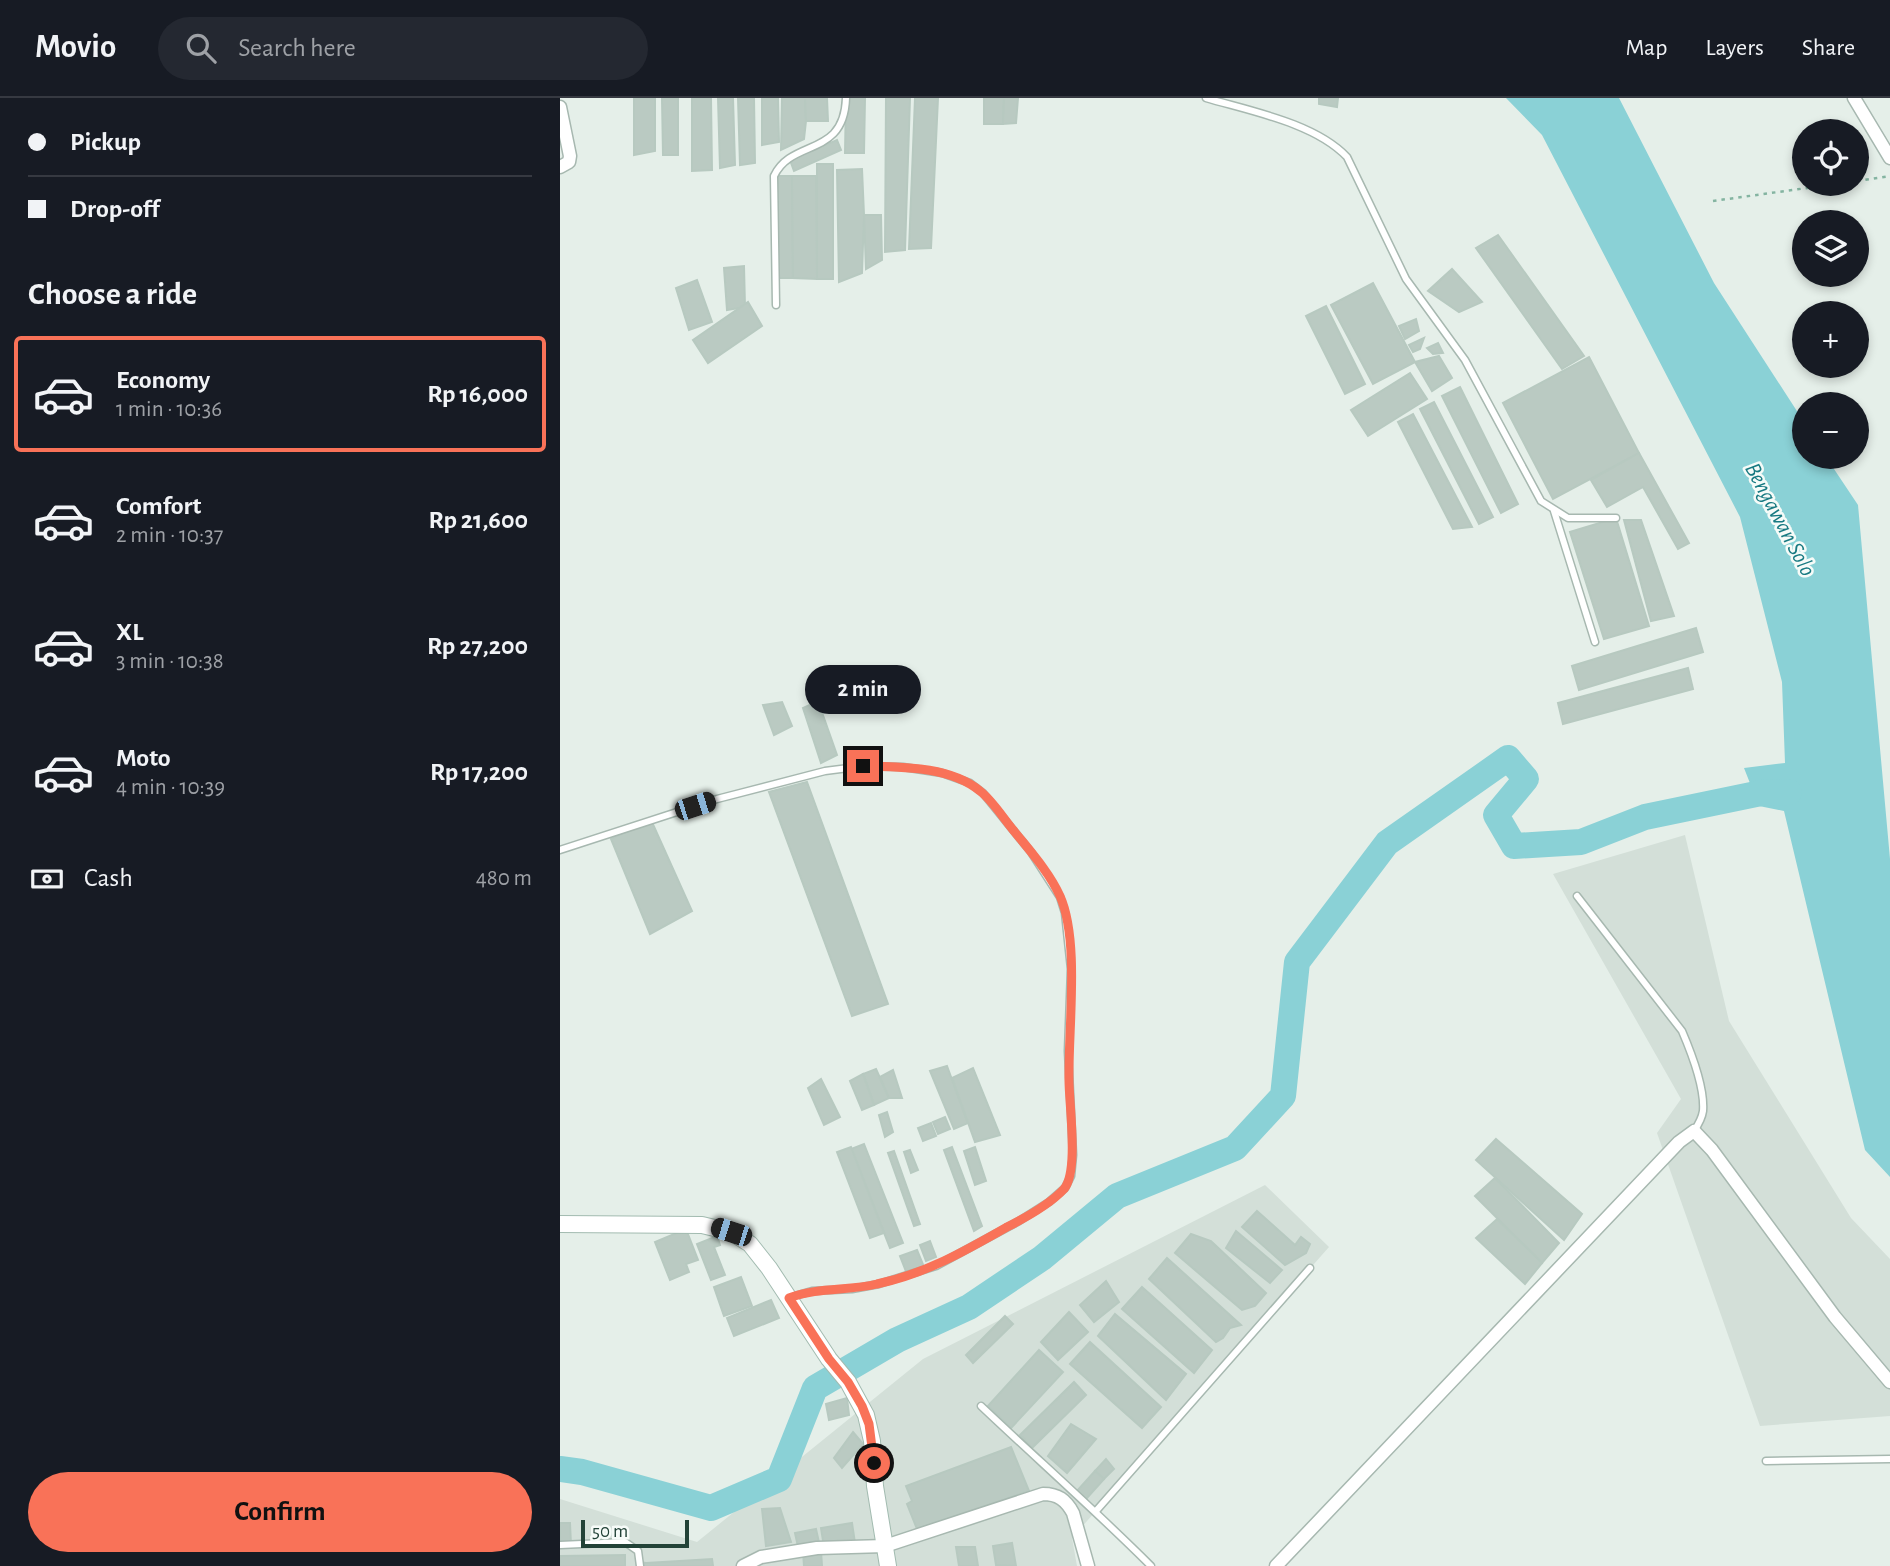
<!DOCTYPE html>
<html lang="en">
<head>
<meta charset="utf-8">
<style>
  body { margin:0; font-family:"Alegreya Sans",sans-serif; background:#242831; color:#f1f3f6; height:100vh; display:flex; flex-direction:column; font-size:26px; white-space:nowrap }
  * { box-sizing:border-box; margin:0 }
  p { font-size:23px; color:#9ea1a6 }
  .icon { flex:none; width:38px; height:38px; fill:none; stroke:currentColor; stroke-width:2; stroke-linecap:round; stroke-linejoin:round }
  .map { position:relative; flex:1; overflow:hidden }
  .side { display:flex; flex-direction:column; background:#171b24; width:560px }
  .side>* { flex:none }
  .guide { display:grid; align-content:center; height:154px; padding:0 28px; background:#171b24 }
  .buttons { position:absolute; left:1232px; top:21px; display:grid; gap:14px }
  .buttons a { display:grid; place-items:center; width:77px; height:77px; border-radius:50%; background:#171b24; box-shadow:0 4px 10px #0003; font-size:35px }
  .scale { position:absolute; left:21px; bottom:18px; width:108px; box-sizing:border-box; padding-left:7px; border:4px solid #224237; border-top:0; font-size:19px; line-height:24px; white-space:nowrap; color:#224237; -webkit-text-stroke:5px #f6fbf8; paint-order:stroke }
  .end { position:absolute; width:32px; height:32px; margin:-16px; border:9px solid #f97258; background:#111; box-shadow:0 0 0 4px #111 }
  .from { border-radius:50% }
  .bubble { position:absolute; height:49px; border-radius:24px; background:#171b24; box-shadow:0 4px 10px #0003; font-size:23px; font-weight:700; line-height:49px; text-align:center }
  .car { position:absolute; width:21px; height:42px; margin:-21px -10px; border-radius:9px; box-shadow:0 0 5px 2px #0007; background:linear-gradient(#222 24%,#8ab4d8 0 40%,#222 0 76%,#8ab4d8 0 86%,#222 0) }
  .guide b { display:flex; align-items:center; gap:24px; height:66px; font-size:26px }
  .guide b+b { border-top:2px solid #363941 }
  .guide i { width:18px; height:18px; background:#f1f3f6 }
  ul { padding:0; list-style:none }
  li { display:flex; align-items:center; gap:21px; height:116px; margin:0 14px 10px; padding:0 14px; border:4px solid transparent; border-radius:7px }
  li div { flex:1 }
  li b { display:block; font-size:26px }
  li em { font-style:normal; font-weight:700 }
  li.active { border-color:#f97258 }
  li>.icon { width:63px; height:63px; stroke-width:1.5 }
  h2 { padding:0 28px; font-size:32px; line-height:84px }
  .pay { display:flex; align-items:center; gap:18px; height:77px; padding:0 28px; font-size:26px }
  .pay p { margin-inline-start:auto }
  .cta { display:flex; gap:14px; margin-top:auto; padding:14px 28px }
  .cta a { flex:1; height:80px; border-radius:42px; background:#f97258; color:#111; font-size:28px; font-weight:700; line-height:80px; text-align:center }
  header { display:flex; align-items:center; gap:42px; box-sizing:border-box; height:98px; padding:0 35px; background:#171b24; border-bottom:2px solid #363941 }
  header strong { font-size:33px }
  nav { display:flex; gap:38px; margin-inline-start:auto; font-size:24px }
  .search { width:490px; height:63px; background:#242831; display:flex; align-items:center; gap:18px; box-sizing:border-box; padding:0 24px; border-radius:38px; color:#9ea1a6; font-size:26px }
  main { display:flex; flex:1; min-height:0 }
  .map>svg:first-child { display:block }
  .built { fill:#d3dfd8 }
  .water { fill:#8ad1d6 }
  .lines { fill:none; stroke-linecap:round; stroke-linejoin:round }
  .river { stroke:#8ad1d6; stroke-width:26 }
  .building { fill:#bacac2; stroke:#b7c9c0; stroke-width:2 }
  .lane-casing { stroke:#a7b8b0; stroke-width:9 }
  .street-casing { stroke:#a7b8b0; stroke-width:15 }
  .secondary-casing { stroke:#a2bbb0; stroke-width:18 }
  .path { stroke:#84b4a1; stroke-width:2.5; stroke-dasharray:3.5 5; stroke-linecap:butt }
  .lane { stroke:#fff; stroke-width:6 }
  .street { stroke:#fff; stroke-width:12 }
  .secondary { stroke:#fff; stroke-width:16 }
  .route { stroke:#f97258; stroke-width:9 }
  .labels { text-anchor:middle; stroke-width:5; stroke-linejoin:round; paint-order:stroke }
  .water-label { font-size:23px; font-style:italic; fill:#187a82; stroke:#f6fbf8 }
</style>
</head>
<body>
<header>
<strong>Movio</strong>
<div class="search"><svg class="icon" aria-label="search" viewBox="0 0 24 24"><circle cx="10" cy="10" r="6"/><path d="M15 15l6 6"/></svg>Search here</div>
<nav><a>Map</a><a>Layers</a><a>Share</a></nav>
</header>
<main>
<section class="side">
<div class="guide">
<b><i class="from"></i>Pickup</b>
<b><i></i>Drop-off</b>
</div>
<h2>Choose a ride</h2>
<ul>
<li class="active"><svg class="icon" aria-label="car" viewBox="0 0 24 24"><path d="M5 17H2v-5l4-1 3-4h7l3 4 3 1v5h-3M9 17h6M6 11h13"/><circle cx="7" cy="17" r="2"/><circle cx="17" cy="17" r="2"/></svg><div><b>Economy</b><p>1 min · 10:36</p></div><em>Rp 16,000</em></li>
<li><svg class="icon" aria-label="car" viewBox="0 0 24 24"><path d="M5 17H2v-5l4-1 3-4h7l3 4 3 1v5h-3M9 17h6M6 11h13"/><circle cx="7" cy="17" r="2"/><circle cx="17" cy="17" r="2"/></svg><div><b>Comfort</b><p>2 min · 10:37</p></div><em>Rp 21,600</em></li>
<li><svg class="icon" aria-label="car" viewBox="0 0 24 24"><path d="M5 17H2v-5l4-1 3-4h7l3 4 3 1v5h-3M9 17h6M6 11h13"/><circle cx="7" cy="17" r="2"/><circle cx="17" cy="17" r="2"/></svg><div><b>XL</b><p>3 min · 10:38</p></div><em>Rp 27,200</em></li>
<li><svg class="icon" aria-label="car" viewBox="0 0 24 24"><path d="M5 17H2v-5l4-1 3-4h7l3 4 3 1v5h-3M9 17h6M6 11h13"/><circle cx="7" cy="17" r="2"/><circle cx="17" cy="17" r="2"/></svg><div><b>Moto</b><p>4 min · 10:39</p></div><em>Rp 17,200</em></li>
</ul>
<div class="pay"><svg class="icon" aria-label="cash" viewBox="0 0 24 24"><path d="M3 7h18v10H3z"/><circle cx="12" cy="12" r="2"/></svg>Cash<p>480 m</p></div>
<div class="cta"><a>Confirm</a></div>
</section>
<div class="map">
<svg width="1330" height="1468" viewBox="0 0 1330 1468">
  <rect width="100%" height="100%" fill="#e5efe9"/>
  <!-- built -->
  <g class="built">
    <path d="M1125 737 1169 923 1291 1120 1330 1161V1318L1200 1328 1097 1035 1121 1001 993 776Z"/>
    <path d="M705 1087 769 1149 512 1440 517 1468H0V1401L137 1444 363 1261Z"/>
  </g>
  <!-- water -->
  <path class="water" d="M946 0H1059L1154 185 1244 324V359H1266L1298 407 1330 761V1079L1305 1052 1224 713 1199 708 1184 670 1225 665 1222 584 1180 419 982 37Z"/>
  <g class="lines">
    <!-- river -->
    <path class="river" d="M0 1371 22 1374 151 1410 219 1381 255 1290 337 1242 409 1209 482 1160 557 1098 675 1050 723 998 737 864 827 745 948 660 966 681 936 717 954 748 1021 744 1085 719 1201 695 1229 694"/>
  </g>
  <!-- building -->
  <g class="building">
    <path d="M74 0H95V53L74 57Z"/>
    <path d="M102 0H118V57H103Z"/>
    <path d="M132 0H151L152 72 132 73Z"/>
    <path d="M158 0H173L175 67 160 70Z"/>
    <path d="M178 0H194L195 65 180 67Z"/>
    <path d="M202 0H218L219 44 202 47Z"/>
    <path d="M222 0H245L246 23 244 41 221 52Z"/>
    <path d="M245 0H267L268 23H246Z"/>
    <path d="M286 0H305L304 55H285Z"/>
    <path d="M326 0H350L345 152 325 154Z"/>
    <path d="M355 0H378L371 150 349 151Z"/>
    <path d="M424 0H444L443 26H424Z"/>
    <path d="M444 0H458L456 25 443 26Z"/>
    <path d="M759 0H778L777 9 759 6Z"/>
    <path d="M277 42 281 52 234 73 230 62Z"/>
    <rect x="257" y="66" width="16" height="115"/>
    <path d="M302 71 304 117 302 175 279 184 277 72Z"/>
    <path d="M214 78H232L233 180H215Z"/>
    <path d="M232 78H256L257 181 233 180Z"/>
    <path d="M304 117H321L322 162 306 171Z"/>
    <path d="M938 137 1024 258 1002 271 916 150Z"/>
    <path d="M184 168 185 209 167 212 164 170Z"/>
    <path d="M892 171 922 204 899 214 868 193Z"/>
    <path d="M137 182 152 224 129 232 116 190Z"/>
    <path d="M813 185 855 264 813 286 771 207Z"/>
    <path d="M188 204 202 228 148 265 133 242Z"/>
    <path d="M766 208 805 286 785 296 746 218Z"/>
    <path d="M856 221 859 233 845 241 839 228Z"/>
    <path d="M864 240 860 251 853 254 849 247Z"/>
    <path d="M878 245 883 255 873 256 867 250Z"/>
    <path d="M879 258 892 280 872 293 855 264Z"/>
    <path d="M1029 259 1079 355 993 401 943 305Z"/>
    <path d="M850 275 867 301 808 338 791 312Z"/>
    <path d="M900 289 958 406 941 415 882 298Z"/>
    <path d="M874 304 933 419 919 426 860 311Z"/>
    <path d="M853 316 912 429 893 431 838 324Z"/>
    <path d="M1079 355 1129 445 1118 451 1083 389 1047 409 1031 382Z"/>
    <path d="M1056 420 1089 528 1044 541 1010 434Z"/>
    <path d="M1064 422H1081L1114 518 1091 523Z"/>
    <path d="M1136 530 1143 554 1019 592 1012 568Z"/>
    <path d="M1128 570 1133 591 1003 626 998 605Z"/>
    <path d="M258 603 277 657 261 665 243 610Z"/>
    <path d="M222 604 232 628 214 637 203 607Z"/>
    <path d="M247 684 328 906 292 918 209 694Z"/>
    <path d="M91 722 132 813 90 836 51 741Z"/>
    <path d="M387 968 408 1025 394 1031 370 973Z"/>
    <path d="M413 970 440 1037 415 1044 392 980Z"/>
    <path d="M316 971 329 1000 314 1007 303 976Z"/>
    <path d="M333 972 342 1000H329L320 979Z"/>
    <path d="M303 976 314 1007 302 1012 290 983Z"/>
    <path d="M261 981 280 1019 264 1027 248 990Z"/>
    <path d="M327 1014 333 1034 325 1039 319 1017Z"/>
    <path d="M385 1019 390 1031 378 1036 373 1024Z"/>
    <path d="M371 1025 376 1038 363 1043 358 1030Z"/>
    <path d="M936 1041 1022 1116 1004 1142 916 1062Z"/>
    <path d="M304 1046 343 1145 330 1150 291 1051Z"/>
    <path d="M291 1049 324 1135 310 1140 277 1054Z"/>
    <path d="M392 1049 422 1128 414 1133 384 1052Z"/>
    <path d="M415 1049 426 1083 415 1087 404 1053Z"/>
    <path d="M350 1052 358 1072 351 1075 344 1054Z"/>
    <path d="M334 1053 360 1126 354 1128 328 1055Z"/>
    <path d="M935 1080 999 1145 982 1165 915 1098Z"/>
    <path d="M697 1113 735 1147 741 1139 750 1146 746 1155 725 1167 682 1129Z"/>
    <path d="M937 1121 982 1165 965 1186 916 1140Z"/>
    <path d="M126 1131 138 1162 126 1166 129 1174 110 1182 95 1144Z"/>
    <path d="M676 1133 722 1172 710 1185 666 1150Z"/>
    <path d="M631 1136 651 1143 706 1195 695 1208 682 1212 615 1155Z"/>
    <path d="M157 1138 160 1147 154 1149 165 1177 151 1182 137 1146Z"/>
    <path d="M370 1143 376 1159 366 1163 360 1147Z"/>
    <path d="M357 1152 364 1169 347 1176 340 1158Z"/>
    <path d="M607 1160 681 1227 670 1230 663 1240 656 1244 589 1181Z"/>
    <path d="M181 1179 192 1208 164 1218 154 1189Z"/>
    <path d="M546 1183 559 1204 534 1224 520 1207Z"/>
    <path d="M582 1189 652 1252 634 1275 562 1211Z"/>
    <path d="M211 1202 219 1220 174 1238 167 1220Z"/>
    <path d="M509 1214 528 1234 498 1262 481 1244Z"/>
    <path d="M555 1216 626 1276 606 1302 538 1238Z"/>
    <path d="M445 1218 453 1226 413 1265 406 1257Z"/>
    <path d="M530 1244 601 1309 582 1330 510 1266Z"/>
    <path d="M479 1252 503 1274 451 1330 428 1308Z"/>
    <path d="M514 1284 526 1297 472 1350 460 1337Z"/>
    <path d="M287 1300 289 1317 269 1322 266 1306Z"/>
    <path d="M511 1326 536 1341 507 1375 488 1358Z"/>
    <path d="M293 1334 303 1346 282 1370 274 1360Z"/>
    <path d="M451 1349 469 1393 357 1431 347 1406 352 1403 346 1388Z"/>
    <path d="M546 1361 554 1371 544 1381 535 1373Z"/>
    <path d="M535 1373 544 1381 526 1401 517 1393Z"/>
    <path d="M220 1410 231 1444 206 1448 202 1411Z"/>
    <path d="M0 1425H10L11 1447H0Z"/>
    <path d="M292 1425 295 1445 264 1449 261 1430Z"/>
    <path d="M256 1431 260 1449 239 1453 235 1435Z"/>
    <path d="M452 1445 456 1468 436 1467 433 1448Z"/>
    <path d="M396 1449H415L418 1468H399Z"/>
    <path d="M261 1453 262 1468H244L243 1454Z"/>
    <path d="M65 1457V1468H0V1458Z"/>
    <path d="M152 1461 153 1468H80V1464L86 1465Z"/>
  </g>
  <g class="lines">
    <!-- lane casing -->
    <g class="lane-casing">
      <g id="lane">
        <path d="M646 0C690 13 755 25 787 59L846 181 905 262 981 403 1008 420H1056"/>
        <path d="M216 207 214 78C232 40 284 60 286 0"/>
        <path d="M994 413 1035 544"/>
        <path d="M0 752 157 701 265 673 304 668 343 669 382 675 410 685 423 695 471 754 500 799 505 815 511 871 508 953 513 1057 511 1078 505 1090 489 1104 459 1123 376 1168 319 1186 292 1191 252 1193 231 1199"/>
        <path d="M1017 798 1122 933C1131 954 1145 989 1143 1013 1142 1020 1138 1027 1134 1033"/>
        <path d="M421 1308C478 1362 536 1413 591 1468"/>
        <path d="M1206 1363 1330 1361"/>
        <path d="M536 1413 750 1170"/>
        <path d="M0 1447 65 1444 78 1453 80 1468"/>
      </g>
    </g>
    <!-- street casing -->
    <g class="street-casing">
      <g id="street">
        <path d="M1294 0 1330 60"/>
        <path d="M0 9 10 58 9 64 0 69"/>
        <path d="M183 1468 201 1459 257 1450 325 1448 483 1396C498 1396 506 1402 513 1415L528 1468"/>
        <path d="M716 1468 1119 1044 1134 1033 1152 1052 1275 1219 1330 1284"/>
      </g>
    </g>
    <!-- secondary casing -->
    <g class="secondary-casing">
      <path id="secondary" d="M0 1126 142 1127 171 1134 190 1146 209 1170 269 1261 288 1284 306 1317 312 1343 315 1388 328 1468"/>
    </g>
    <!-- path -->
    <g class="path">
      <path d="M1297 83 1330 78"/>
      <path d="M1153 103 1276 86"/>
    </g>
    <!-- lane -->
    <use href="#lane" class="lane"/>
    <!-- street -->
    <use href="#street" class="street"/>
    <!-- secondary -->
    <use href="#secondary" class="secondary"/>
  </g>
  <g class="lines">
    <!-- route -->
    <path class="route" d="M303 668C341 669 390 668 420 693 433 703 443 720 454 733 470 753 489 774 500 798 520 843 508 931 509 982 509 1007 519 1073 504 1091 489 1107 467 1119 447 1129 405 1153 365 1176 317 1186 288 1193 258 1189 229 1200L269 1261 288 1284 302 1308 309 1326 314 1365"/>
  </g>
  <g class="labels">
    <!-- water labels -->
    <g class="water-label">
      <text transform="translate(1221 421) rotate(62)" y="8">Bengawan Solo</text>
    </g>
  </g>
</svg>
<div class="buttons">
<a><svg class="icon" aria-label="locate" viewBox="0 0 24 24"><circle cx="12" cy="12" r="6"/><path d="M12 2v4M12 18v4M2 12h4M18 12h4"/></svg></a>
<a><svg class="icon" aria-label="layers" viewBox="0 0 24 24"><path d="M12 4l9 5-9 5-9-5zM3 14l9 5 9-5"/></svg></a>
<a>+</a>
<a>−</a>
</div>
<div class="scale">50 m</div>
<i class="end from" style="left:314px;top:1365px"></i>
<i class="end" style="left:303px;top:668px"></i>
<div class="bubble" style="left:245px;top:567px;width:116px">2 min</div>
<i class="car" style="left:135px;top:708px;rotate:72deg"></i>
<i class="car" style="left:171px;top:1134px;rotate:288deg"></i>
</div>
</main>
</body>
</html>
